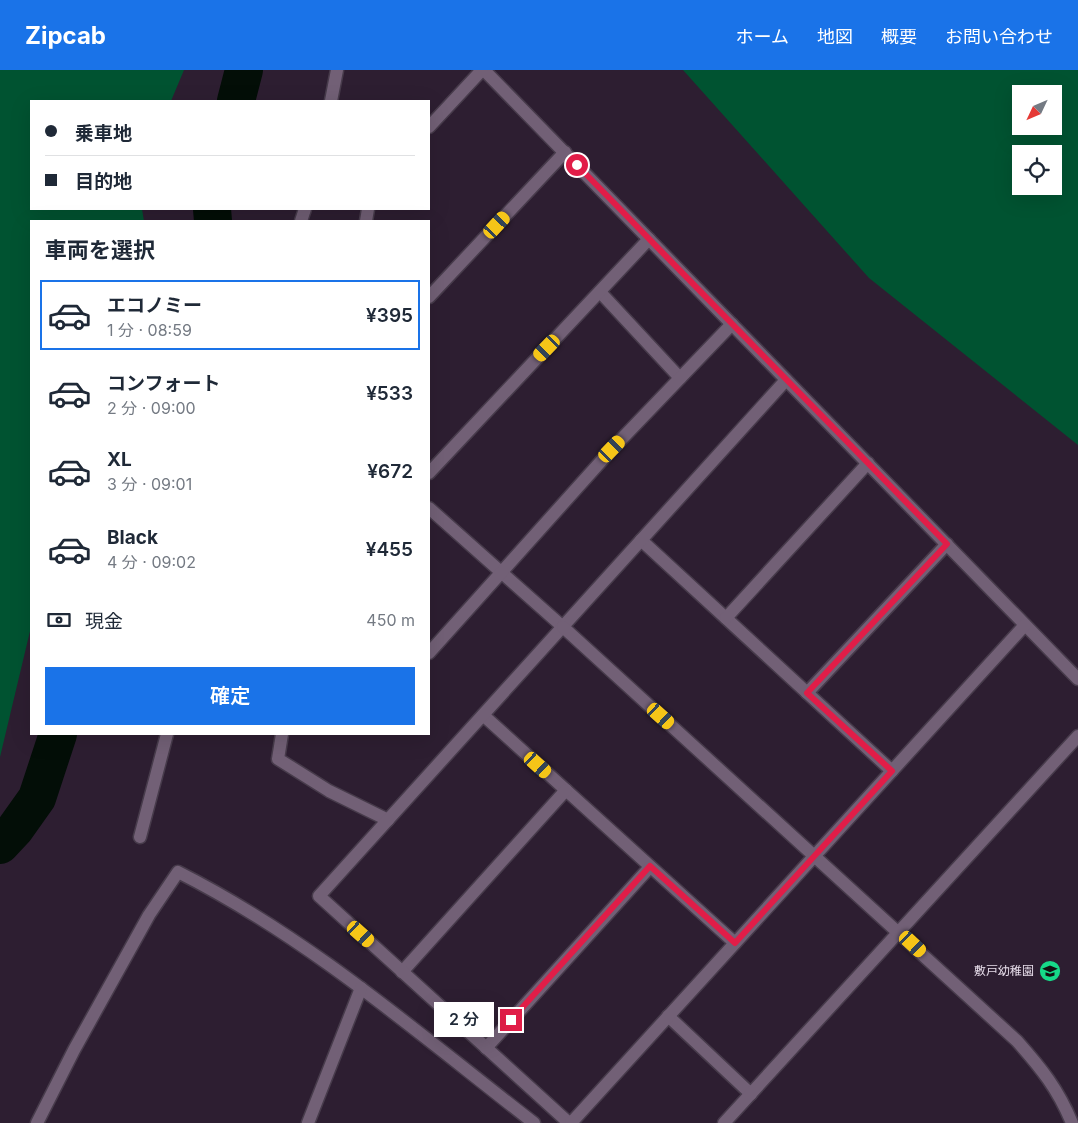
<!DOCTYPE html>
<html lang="ja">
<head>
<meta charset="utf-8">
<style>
  body { margin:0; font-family:Inter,"Noto Sans JP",sans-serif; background:#f2f2f3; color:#1f2937; height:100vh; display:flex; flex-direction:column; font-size:19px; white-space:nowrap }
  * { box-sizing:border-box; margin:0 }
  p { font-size:16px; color:#747a83 }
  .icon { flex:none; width:28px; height:28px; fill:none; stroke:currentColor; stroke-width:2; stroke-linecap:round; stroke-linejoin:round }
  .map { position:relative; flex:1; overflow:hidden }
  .details { position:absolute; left:30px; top:150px; width:400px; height:515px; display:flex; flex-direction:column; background:#fff; border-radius:0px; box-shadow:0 5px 20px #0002 }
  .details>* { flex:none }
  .hud { position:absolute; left:30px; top:30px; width:400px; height:110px; border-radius:0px; box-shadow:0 5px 20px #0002; display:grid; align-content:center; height:110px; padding:0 15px; background:#fff }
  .needle { width:32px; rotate:226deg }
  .buttons { position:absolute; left:1012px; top:15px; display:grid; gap:10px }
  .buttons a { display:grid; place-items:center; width:50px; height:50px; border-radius:0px; background:#fff; box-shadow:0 5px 20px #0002; font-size:25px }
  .end { position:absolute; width:22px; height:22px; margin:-11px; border:6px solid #e11d48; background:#fff; box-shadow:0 0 0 2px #fff }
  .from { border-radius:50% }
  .bubble { position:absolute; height:35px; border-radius:0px; background:#fff; box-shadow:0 5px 20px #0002; font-size:16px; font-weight:600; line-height:35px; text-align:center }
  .car { position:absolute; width:15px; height:30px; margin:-15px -8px; border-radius:6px; box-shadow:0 0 4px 1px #0007; background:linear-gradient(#f5c518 24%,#345 0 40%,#f5c518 0 76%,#345 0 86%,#f5c518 0) }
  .hud b { display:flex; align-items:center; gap:18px; height:48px; font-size:19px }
  .hud b+b { border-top:1px solid #e0e1e3 }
  .hud i { width:12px; height:12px; background:#1f2937 }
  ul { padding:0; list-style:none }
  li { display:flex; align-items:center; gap:15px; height:70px; margin:0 10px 8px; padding:0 5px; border:2px solid transparent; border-radius:0px }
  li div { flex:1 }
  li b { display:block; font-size:19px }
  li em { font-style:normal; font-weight:600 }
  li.on { border-color:#1a73e8 }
  li>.icon { width:45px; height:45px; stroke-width:1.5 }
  h2 { padding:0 15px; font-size:22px; line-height:60px }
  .pay { display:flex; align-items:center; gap:12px; height:55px; padding:0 15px; font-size:19px }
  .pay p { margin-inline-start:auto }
  .action { display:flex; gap:10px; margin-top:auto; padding:10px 15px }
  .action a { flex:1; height:58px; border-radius:0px; background:#1a73e8; color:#fff; font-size:20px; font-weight:600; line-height:58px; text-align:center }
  header { display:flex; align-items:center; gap:30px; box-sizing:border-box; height:70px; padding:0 25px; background:#1a73e8; color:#fff }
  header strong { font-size:24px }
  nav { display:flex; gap:28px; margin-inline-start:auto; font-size:18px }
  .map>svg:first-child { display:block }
  .green { fill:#005331; fill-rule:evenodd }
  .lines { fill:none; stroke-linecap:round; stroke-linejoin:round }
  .river { stroke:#030e07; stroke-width:38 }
  .minor-casing { stroke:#473b4b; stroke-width:15 }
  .tertiary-casing { stroke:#473b4b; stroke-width:15 }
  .minor { stroke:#726076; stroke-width:12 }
  .tertiary { stroke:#726076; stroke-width:12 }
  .route { stroke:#e11d48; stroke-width:6 }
  .labels { text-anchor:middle; stroke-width:4; stroke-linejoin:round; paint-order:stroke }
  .poi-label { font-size:12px; fill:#e7ddea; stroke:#2d1e31; text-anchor:end }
</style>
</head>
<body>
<header>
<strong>Zipcab</strong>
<nav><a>ホーム</a><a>地図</a><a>概要</a><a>お問い合わせ</a></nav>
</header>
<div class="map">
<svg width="1078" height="1053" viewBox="0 0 1078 1053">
  <rect width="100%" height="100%" fill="#2d1e31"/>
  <!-- green -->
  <g class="green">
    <path d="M0 0H184L171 31H31V139H142L144 151H31V557L0 687Z"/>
    <path d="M683 0H1078V375L869 208ZM1021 24H1054V56H1021ZM1021 84H1054V116H1021Z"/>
  </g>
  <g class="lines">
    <!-- river -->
    <g class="river">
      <path d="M236 31 244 0"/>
      <path d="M212 139 213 151"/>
      <path d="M0 775 15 759 37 728 58 664"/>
    </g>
    <!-- minor casing -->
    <g class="minor-casing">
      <g id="minor">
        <path d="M484 0 1078 609"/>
        <path d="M331 31 337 0"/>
        <path d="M429 57 482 0"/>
        <path d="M301 151 305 139"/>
        <path d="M366 151 368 139"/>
        <path d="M600 222 680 308"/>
        <path d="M429 227 565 82"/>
        <path d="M429 403 649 169"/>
        <path d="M429 438 563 557"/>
        <path d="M641 470 892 701"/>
        <path d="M726 548 868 393"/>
        <path d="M429 583 612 379 732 254"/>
        <path d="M807 623 947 474"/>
        <path d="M483 645 735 873"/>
        <path d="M282 664 278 689 329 721 388 750"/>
        <path d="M140 767 167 664"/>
        <path d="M402 902 566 720"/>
        <path d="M668 946 751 1024"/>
        <path d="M486 978 650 797"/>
        <path d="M37 1053 74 980 149 845 178 802C309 868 419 964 534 1053"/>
        <path d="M308 1053 361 918"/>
        <path d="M569 1053 319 826 786 310"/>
        <path d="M571 1053 1025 555"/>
        <path d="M724 1053 1078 666"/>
      </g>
    </g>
    <!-- tertiary casing -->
    <g class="tertiary-casing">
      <path id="tertiary" d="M563 557 1017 971C1041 998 1058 1019 1072 1053"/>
    </g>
    <!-- minor -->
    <use href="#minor" class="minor"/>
    <!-- tertiary -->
    <use href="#tertiary" class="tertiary"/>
  </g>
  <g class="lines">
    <!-- route -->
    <path class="route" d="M511 950 650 796 735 873 892 701 807 623 947 474 577 95"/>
  </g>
  <!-- icons -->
  <defs>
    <g id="school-disc" transform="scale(1.125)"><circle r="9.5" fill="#16d989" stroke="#2d1e31"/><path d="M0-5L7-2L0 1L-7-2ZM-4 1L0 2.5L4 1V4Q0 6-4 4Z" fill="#111"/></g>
  </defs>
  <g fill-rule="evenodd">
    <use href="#school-disc" x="1050" y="901"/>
  </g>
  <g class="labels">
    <!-- poi labels -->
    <g class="poi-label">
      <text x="1034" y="905">敷戸幼稚園</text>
    </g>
  </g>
</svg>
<div class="buttons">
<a><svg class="needle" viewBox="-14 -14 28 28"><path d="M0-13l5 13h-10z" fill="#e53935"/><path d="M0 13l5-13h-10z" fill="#747a83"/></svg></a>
<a><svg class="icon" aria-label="locate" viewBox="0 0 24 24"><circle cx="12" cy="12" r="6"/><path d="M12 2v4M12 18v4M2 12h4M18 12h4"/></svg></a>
</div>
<i class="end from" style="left:577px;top:95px"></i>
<i class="end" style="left:511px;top:950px"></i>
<div class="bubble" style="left:434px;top:932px;width:60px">2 分</div>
<i class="car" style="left:497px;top:155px;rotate:43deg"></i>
<i class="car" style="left:547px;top:278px;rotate:224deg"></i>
<i class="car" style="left:612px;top:379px;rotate:44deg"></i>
<i class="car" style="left:661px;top:646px;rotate:132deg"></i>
<i class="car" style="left:538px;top:695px;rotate:132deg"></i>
<i class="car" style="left:361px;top:864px;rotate:132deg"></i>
<i class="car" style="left:913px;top:874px;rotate:133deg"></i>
<div class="hud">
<b><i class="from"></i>乗車地</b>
<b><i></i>目的地</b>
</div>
<section class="details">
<h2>車両を選択</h2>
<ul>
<li class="on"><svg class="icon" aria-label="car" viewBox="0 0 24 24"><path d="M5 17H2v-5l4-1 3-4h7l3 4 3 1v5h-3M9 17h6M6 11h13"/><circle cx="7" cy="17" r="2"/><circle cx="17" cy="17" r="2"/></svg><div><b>エコノミー</b><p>1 分 · 08:59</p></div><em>¥395</em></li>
<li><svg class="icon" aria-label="car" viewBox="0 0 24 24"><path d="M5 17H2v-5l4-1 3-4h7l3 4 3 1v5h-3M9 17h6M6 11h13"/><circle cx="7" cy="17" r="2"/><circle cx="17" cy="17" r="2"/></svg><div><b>コンフォート</b><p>2 分 · 09:00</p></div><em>¥533</em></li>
<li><svg class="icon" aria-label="car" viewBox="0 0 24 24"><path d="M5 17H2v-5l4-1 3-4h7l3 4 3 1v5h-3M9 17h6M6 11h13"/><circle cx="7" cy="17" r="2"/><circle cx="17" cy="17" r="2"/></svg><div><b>XL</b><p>3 分 · 09:01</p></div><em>¥672</em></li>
<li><svg class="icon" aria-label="car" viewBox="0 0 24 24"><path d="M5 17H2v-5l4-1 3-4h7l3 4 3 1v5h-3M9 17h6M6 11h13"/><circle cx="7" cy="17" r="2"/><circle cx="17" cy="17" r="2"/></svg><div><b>Black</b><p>4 分 · 09:02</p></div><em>¥455</em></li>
</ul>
<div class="pay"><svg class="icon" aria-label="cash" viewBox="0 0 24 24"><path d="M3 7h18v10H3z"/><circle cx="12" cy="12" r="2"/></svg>現金<p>450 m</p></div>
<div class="action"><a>確定</a></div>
</section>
</div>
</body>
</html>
